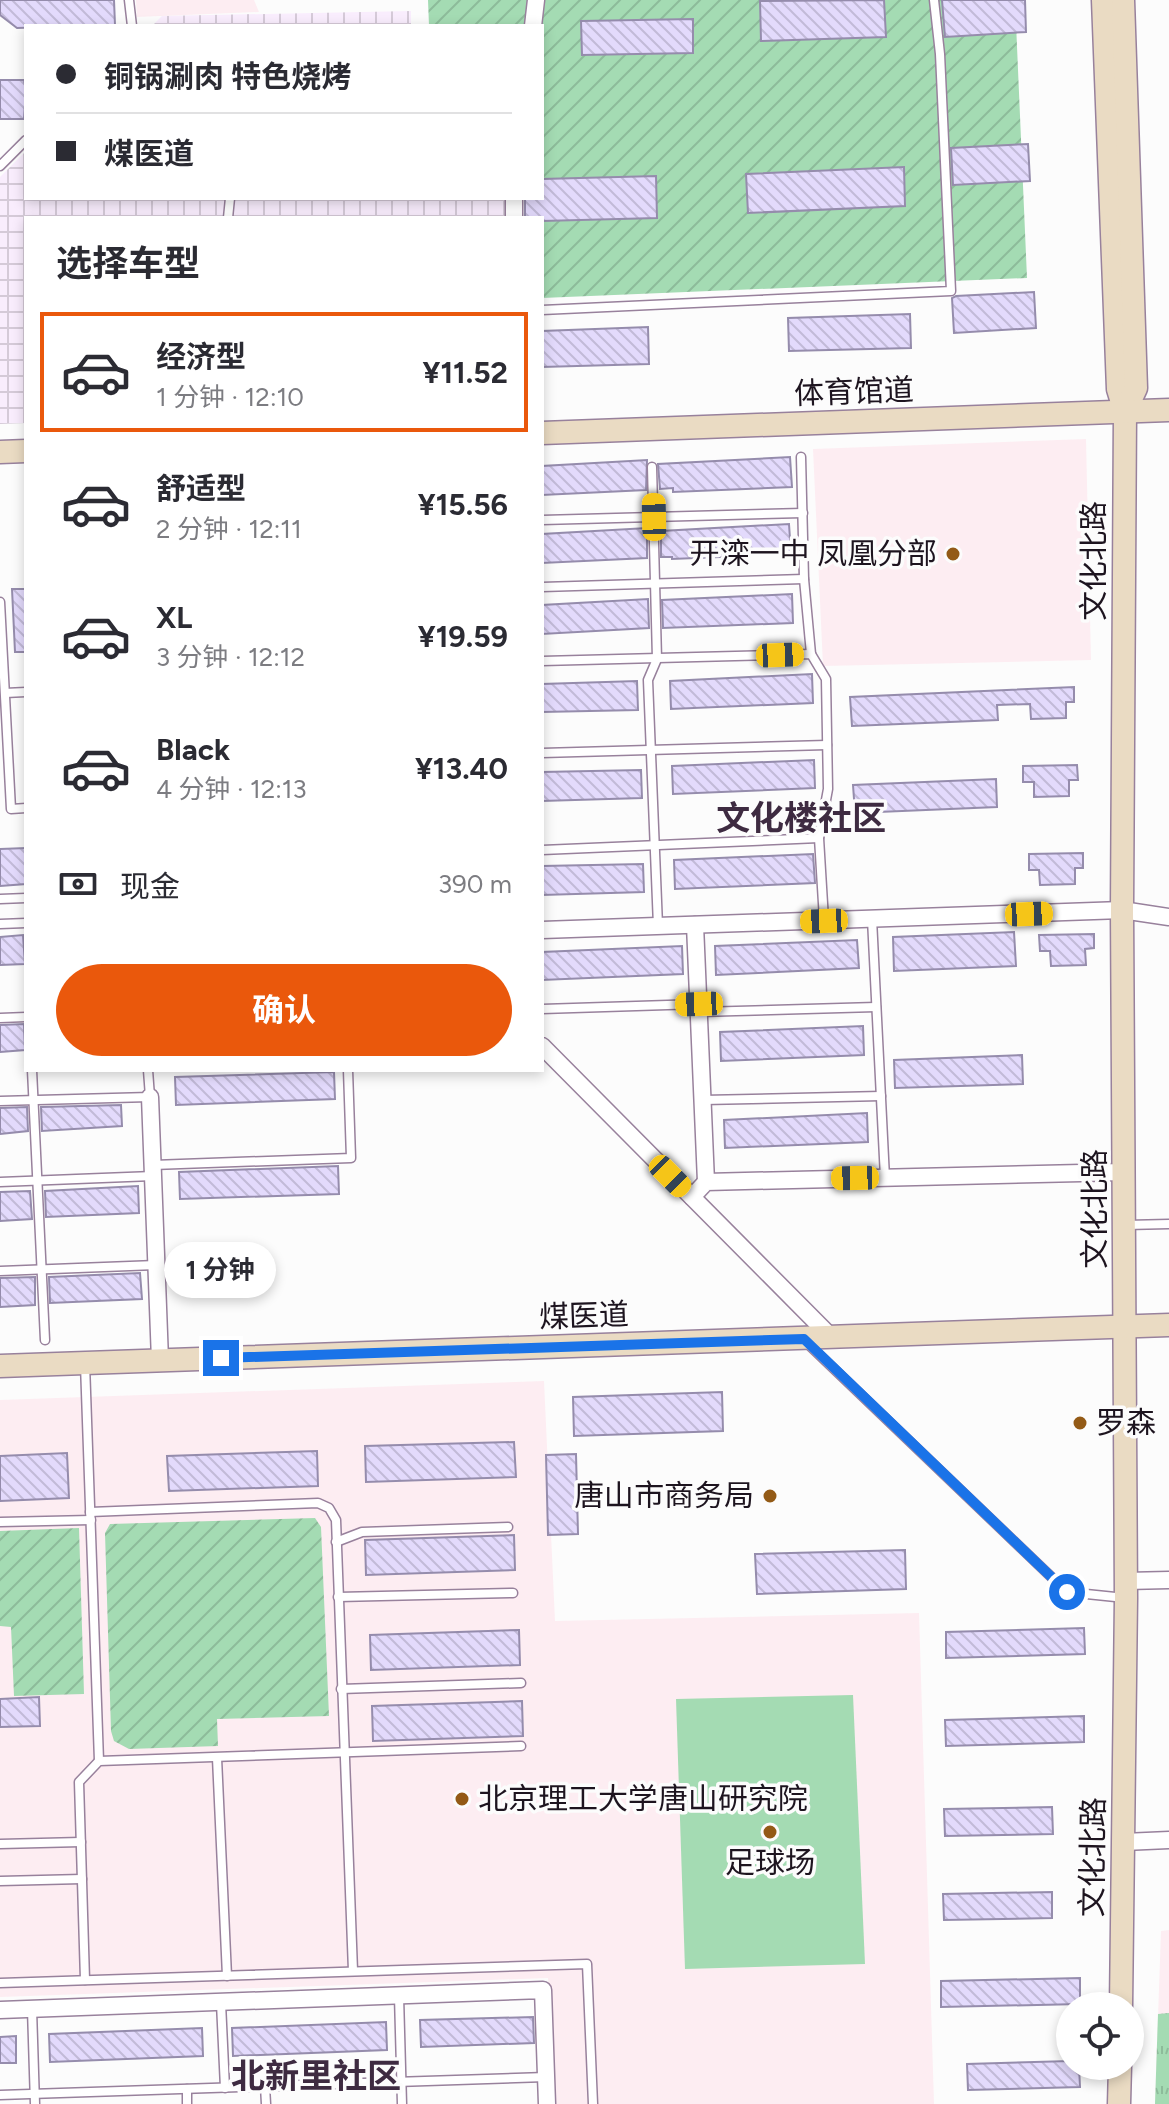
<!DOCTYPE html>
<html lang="zh">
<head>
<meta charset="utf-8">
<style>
  body { margin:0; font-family:Figtree,"Noto Sans SC",sans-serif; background:#f2f2f3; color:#2b2b33; height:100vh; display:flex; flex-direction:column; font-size:30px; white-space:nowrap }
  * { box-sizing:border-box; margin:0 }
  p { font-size:26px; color:#7c7c81 }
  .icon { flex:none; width:44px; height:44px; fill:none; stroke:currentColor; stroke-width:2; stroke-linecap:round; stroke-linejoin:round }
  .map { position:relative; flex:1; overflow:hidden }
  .details { position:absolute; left:24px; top:216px; width:520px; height:856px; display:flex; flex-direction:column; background:#fff; border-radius:0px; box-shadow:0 4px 12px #0003 }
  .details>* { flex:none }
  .banner { position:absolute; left:24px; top:24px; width:520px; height:176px; border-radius:0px; box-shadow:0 4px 12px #0003; display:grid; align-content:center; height:176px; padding:0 32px; background:#fff }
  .buttons { position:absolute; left:1056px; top:1992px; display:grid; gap:16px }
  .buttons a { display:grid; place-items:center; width:88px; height:88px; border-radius:50%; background:#fff; box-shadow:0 4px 12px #0003; font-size:40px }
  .end { position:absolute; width:36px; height:36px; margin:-18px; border:10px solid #1a73e8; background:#fff; box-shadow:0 0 0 4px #fff }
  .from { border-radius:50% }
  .bubble { position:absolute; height:56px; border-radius:28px; background:#fff; box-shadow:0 4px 12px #0003; font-size:26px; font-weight:700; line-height:56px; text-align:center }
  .car { position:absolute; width:24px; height:48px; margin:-24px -12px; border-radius:10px; box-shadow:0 0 6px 2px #0007; background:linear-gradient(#f5c518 24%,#345 0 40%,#f5c518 0 76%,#345 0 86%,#f5c518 0) }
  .banner b { display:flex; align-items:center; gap:28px; height:76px; font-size:30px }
  .banner b+b { border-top:2px solid #e1e1e2 }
  .banner i { width:20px; height:20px; background:#2b2b33 }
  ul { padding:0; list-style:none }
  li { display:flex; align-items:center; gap:24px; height:120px; margin:0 16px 12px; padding:0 16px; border:4px solid transparent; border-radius:0px }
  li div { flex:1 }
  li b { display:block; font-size:30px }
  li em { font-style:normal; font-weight:700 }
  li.active { border-color:#ea580c }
  li>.icon { width:72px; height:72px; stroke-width:1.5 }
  h2 { padding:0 32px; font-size:36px; line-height:96px }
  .pay { display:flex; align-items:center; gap:20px; height:88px; padding:0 32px; font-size:30px }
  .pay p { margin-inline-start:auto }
  .cta { display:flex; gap:16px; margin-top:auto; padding:16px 32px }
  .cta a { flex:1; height:92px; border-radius:48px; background:#ea580c; color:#fff; font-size:32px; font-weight:700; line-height:92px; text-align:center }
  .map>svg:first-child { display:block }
  .industrial { fill:url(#industrial-grid) }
  .education { fill:#fdedf2 }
  .grass { fill:url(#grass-tufts) }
  .garden { fill:url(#garden-furrows) }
  .pitch { fill:#a4dbb3 }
  .building { fill:url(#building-back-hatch); stroke:#958cac; stroke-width:2 }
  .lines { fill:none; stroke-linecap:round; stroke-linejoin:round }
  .lane-casing { stroke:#98819c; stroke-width:11 }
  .street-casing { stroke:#98819c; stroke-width:19 }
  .secondary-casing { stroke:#98819c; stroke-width:25 }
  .lane { stroke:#fff; stroke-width:8 }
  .street { stroke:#fff; stroke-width:16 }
  .secondary { stroke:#eadbc3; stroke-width:22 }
  .route { stroke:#1a73e8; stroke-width:10 }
  .poi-dot { fill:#935a16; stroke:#fcfcfc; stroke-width:3 }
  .labels { text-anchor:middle; stroke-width:7; stroke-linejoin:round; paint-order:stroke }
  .street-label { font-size:30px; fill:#1d141f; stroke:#fcfcfc }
  .poi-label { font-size:30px; fill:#1d141f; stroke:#fcfcfc; text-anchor:end }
  .quarter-label { font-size:34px; font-weight:bold; fill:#3e2b41; stroke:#fcfcfc }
</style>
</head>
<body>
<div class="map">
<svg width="1169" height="2104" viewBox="0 0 1169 2104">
  <defs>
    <pattern id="industrial-grid" width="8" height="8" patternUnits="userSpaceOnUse" patternTransform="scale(2)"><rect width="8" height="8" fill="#f9edfd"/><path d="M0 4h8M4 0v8" fill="none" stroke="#d5cad8"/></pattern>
    <pattern id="grass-tufts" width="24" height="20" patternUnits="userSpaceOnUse" patternTransform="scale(2)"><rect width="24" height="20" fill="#a4dbb3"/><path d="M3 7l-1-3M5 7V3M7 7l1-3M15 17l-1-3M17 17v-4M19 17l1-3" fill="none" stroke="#8dbb9a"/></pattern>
    <pattern id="garden-furrows" width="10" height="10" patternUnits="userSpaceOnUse" patternTransform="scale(2)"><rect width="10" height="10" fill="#a4dbb3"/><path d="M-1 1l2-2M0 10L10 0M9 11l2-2" fill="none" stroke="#8dbb9a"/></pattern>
    <pattern id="building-back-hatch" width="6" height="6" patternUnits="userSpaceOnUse" patternTransform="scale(2)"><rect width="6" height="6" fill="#e3dafc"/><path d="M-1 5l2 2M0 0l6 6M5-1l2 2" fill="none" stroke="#c2bad8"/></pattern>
  </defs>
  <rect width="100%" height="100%" fill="#fcfcfc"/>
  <!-- industrial -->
  <g class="industrial">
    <path d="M411 11V26H152L162 16Z"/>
    <path d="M26 151V198H505L506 218H26V423L0 424V177Z"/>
  </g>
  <!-- education -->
  <g class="education">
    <path d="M136 0H254L259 12 137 17Z"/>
    <path d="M1086 439 1091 660 823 666 813 449Z"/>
    <path d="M544 1381 555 1621 919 1613 934 2104H554L548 1978 0 1997V1400Z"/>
    <path d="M1169 1930V2104H1155L1161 1931Z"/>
  </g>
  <!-- grass -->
  <path class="grass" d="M1169 2013V2104H1155L1158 2014Z"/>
  <!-- garden -->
  <g class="garden">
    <path d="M428 0H1015L1027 278 542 298V26H429Z"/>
    <path d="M315 1518 321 1527 329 1716 217 1719 218 1746 129 1749 114 1741 111 1731 105 1533 110 1524Z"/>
    <path d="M79 1528 84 1694 14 1696 11 1627 0 1626V1531Z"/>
  </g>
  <!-- pitch -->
  <path class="pitch" d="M853 1695 865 1964 685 1969 676 1699Z"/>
  <!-- building -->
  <g class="building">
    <path d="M0 0H114L115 25 17 28 0 15Z"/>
    <path d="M884 0 886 37 761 41 760 1Z"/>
    <path d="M942 0H1025L1026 32 945 37Z"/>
    <path d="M693 19V53L582 55 581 21Z"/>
    <path d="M0 80H24L26 90 24 119H0Z"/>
    <path d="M1028 144 1030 181 953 185 951 148Z"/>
    <path d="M904 167 905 206 748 213 746 174Z"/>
    <path d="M656 176 657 218 542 221V218H525V198H542V179Z"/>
    <path d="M1034 292 1036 328 954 333 952 298 956 296Z"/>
    <path d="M910 314 911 348 789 351 788 318Z"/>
    <path d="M648 327 649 364 542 367V331Z"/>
    <path d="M790 457 792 487 673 492V488L660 489 658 464Z"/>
    <path d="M647 460 646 490 542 495V466Z"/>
    <path d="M789 524 791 554 672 559V557H661V531Z"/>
    <path d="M647 528V558L542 563V534Z"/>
    <path d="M12 589H26V652H15Z"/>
    <path d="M792 594 793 623 663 628 662 600Z"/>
    <path d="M648 599 649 628 542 634V605Z"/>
    <path d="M812 674 813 703 671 709 670 681Z"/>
    <path d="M637 681 638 710 542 712V684Z"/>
    <path d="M1074 687V702H1066V718L1031 719 1030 704 997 705 998 720 852 726 850 697Z"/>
    <path d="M814 760 815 788 673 794 672 766Z"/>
    <path d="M1077 765 1078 780H1069V796L1034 797V782H1023V766Z"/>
    <path d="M641 770 642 798 542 801V772Z"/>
    <path d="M996 779 997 807 855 813 853 785Z"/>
    <path d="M26 848V884L0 886V849Z"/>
    <path d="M1083 853V868H1075V884L1040 885 1039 870H1029V854Z"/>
    <path d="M813 854 815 883 675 889 674 860Z"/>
    <path d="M643 864 644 892 542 895V866Z"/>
    <path d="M1014 932 1016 966 894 971 893 937Z"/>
    <path d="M1094 934V948L1085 949 1086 965 1051 966 1050 951H1040L1039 935Z"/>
    <path d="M23 935 25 964 0 965V937Z"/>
    <path d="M857 940 859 968 716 975 715 946Z"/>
    <path d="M682 946 683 974 542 980V952Z"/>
    <path d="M24 1024 25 1050 0 1052V1025Z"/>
    <path d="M863 1026 864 1055 721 1061 720 1032Z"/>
    <path d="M1022 1055 1023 1084 895 1088 894 1060Z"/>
    <path d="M334 1072 335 1099 176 1105 175 1077Z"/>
    <path d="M121 1105 122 1126 42 1131 41 1107Z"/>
    <path d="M27 1107 28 1131 0 1134V1108Z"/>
    <path d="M867 1113 868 1142 725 1148 724 1120Z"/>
    <path d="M338 1166 339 1194 180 1199 179 1172Z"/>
    <path d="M138 1186 139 1213 46 1217 45 1191Z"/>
    <path d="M0 1192 30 1191 32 1219 0 1221Z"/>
    <path d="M140 1273 142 1299 50 1303 49 1277Z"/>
    <path d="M35 1277V1305L0 1307V1278Z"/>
    <path d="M722 1392 723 1431 574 1436 573 1397Z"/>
    <path d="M514 1442 516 1477 366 1482 365 1446Z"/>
    <path d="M317 1451 318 1486 169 1491 167 1456Z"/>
    <path d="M67 1453 69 1498 0 1501V1456Z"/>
    <path d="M576 1454 578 1534 548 1535 546 1455Z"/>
    <path d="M514 1535 515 1570 366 1575 365 1540Z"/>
    <path d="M905 1550 906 1589 757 1594 755 1554Z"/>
    <path d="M1084 1628 1085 1654 946 1658V1632Z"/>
    <path d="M519 1630 520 1665 371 1670 370 1635Z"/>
    <path d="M39 1697 40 1726 0 1727V1699Z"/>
    <path d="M522 1701 523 1736 373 1741 372 1706Z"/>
    <path d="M1084 1716V1742L946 1746 945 1720Z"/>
    <path d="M1052 1807 1053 1834 945 1836 944 1809Z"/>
    <path d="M1052 1892V1918L944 1920 943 1894Z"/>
    <path d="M1080 1978V2004L941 2007V1981Z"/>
    <path d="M533 2017 534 2043 421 2047 420 2020Z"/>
    <path d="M386 2022 387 2050 233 2056 232 2028Z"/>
    <path d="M202 2028 203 2056 50 2062 49 2034Z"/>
    <path d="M16 2036V2063H0V2037Z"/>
    <path d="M1070 2061V2066H1079L1080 2087 968 2090 967 2064Z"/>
  </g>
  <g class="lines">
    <!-- lane casing -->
    <g class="lane-casing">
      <g id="lane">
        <path d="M129 0 132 26"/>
        <path d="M0 166 26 140"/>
        <path d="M228 218 230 198"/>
        <path d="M542 310 951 291 940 54 934 0"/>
        <path d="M801 457 804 579 811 654"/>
        <path d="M652 467 657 659 648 680 658 926"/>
        <path d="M542 520 803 513"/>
        <path d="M542 587 804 579"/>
        <path d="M0 602 11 809 26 808"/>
        <path d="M542 661 811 654 826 679 828 789 819 838 824 920"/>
        <path d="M5 693 26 692"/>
        <path d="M542 753 827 745"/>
        <path d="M542 850 819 838"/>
        <path d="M0 899 26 898"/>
        <path d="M872 919 885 1178"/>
        <path d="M0 924 26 923"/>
        <path d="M542 1009 699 1004"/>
        <path d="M699 1012 876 1007"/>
        <path d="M0 1018 26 1017"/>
        <path d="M32 1070 45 1340"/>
        <path d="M703 1100 881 1096"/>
        <path d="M0 1101 150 1097 148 1070"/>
        <path d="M153 1165 351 1158 348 1070"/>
        <path d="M0 1182 153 1176"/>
        <path d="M1126 1225 1169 1224"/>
        <path d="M0 1271 156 1265"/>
        <path d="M807 1343 1067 1592 1125 1598"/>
        <path d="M85 1364 99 1761"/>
        <path d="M90 1512 318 1503 329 1508 336 1520 353 1971"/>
        <path d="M0 1522 91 1520"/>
        <path d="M336 1542 362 1532 508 1527"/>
        <path d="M338 1597 513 1593"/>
        <path d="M341 1689 521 1683"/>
        <path d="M217 1758 227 1976"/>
        <path d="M0 1844 81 1842"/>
        <path d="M0 1881 82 1879"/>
        <path d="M85 1980 79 1782 99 1761 521 1746"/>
        <path d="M0 1983 587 1964 593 2104"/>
        <path d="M399 1996 402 2104"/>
        <path d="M221 2003 225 2088"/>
        <path d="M32 2009 35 2104"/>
        <path d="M265 2086 266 2104"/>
        <path d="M187 2089V2104"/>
        <path d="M0 2095 546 2077"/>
      </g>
    </g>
    <!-- street casing -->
    <g class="street-casing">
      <g id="street">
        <path d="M533 26 536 0"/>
        <path d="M514 198V218"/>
        <path d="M695 925 706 1182"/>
        <path d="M542 930 1122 910 1169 917"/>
        <path d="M542 1046 832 1338"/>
        <path d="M150 1097 160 1360"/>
        <path d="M692 1197 706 1182 1125 1172"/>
        <path d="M1126 1581 1169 1580"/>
        <path d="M1124 1842 1169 1840"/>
        <path d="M0 2010 543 1990 547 2104"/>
      </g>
    </g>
    <!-- secondary casing -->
    <g class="secondary-casing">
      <g id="secondary">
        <path d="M1103 0 1118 389 1125 412 1122 910 1126 1598 1121 2006"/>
        <path d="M1123 0 1136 388 1125 412"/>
        <path d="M542 433 1169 410"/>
        <path d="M0 452 26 451"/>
        <path d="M0 1366 1169 1325"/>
        <path d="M1119 2104 1120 2066"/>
      </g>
    </g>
    <!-- lane -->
    <use href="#lane" class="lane"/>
    <!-- street -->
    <use href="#street" class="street"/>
    <!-- secondary -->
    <use href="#secondary" class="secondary"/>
  </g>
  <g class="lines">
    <!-- route -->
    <path class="route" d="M221 1358 804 1339 1067 1592"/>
  </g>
  <!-- markers -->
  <g class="poi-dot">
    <circle cx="953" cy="554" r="8"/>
    <circle cx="1080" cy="1423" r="8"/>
    <circle cx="770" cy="1496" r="8"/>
    <circle cx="462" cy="1799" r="8"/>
    <circle cx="770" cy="1832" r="8"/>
  </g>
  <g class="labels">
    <!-- street labels -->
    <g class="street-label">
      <text transform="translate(854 392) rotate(-2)" y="10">体育馆道</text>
      <text transform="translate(1094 561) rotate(-90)" y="10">文化北路</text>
      <text transform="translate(1095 1209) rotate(-90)" y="10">文化北路</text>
      <text transform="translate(584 1316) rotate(-2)" y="10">煤医道</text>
      <text transform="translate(1093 1857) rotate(-89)" y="10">文化北路</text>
    </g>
    <!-- poi labels -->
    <g class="poi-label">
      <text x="937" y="564">开滦一中 凤凰分部</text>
      <text x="1096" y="1433" text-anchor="start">罗森</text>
      <text x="754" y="1506">唐山市商务局</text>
      <text x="478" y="1809" text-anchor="start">北京理工大学唐山研究院</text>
      <text x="770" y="1873" text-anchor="middle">足球场</text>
    </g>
    <!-- quarter labels -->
    <g class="quarter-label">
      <text x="801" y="830">文化楼社区</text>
      <text x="316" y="2088">北新里社区</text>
    </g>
  </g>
</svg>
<div class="buttons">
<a><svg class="icon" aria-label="locate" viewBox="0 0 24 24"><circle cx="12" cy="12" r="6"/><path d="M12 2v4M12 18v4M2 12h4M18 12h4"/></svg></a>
</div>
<i class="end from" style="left:1067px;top:1592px"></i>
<i class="end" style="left:221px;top:1358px"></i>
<div class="bubble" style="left:164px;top:1242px;width:112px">1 分钟</div>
<i class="car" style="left:654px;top:517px;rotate:359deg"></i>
<i class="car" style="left:780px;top:655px;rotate:88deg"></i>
<i class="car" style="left:1029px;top:914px;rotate:88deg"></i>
<i class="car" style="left:824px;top:921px;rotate:268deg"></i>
<i class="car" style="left:699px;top:1004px;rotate:268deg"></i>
<i class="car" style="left:670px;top:1176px;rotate:135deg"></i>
<i class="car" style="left:855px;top:1178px;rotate:269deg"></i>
<div class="banner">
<b><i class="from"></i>铜锅涮肉 特色烧烤</b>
<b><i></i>煤医道</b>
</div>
<section class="details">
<h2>选择车型</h2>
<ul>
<li class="active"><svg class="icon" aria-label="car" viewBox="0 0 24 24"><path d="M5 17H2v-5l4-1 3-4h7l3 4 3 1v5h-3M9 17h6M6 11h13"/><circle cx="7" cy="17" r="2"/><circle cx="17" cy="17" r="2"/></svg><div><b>经济型</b><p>1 分钟 · 12:10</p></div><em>¥11.52</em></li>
<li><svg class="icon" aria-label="car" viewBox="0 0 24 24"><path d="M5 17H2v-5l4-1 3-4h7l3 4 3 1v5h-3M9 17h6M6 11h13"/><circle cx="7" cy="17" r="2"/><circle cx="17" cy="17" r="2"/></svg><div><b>舒适型</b><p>2 分钟 · 12:11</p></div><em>¥15.56</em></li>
<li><svg class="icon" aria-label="car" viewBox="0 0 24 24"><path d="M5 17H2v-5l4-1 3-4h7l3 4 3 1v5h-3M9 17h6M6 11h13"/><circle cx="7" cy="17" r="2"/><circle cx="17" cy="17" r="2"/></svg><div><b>XL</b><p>3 分钟 · 12:12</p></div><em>¥19.59</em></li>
<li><svg class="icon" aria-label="car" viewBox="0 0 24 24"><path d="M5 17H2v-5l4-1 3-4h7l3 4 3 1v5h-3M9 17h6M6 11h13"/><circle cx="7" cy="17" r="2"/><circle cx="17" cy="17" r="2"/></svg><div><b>Black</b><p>4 分钟 · 12:13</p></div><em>¥13.40</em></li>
</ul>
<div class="pay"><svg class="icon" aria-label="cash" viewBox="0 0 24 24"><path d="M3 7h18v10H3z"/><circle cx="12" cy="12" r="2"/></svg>现金<p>390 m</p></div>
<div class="cta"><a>确认</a></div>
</section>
</div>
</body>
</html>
